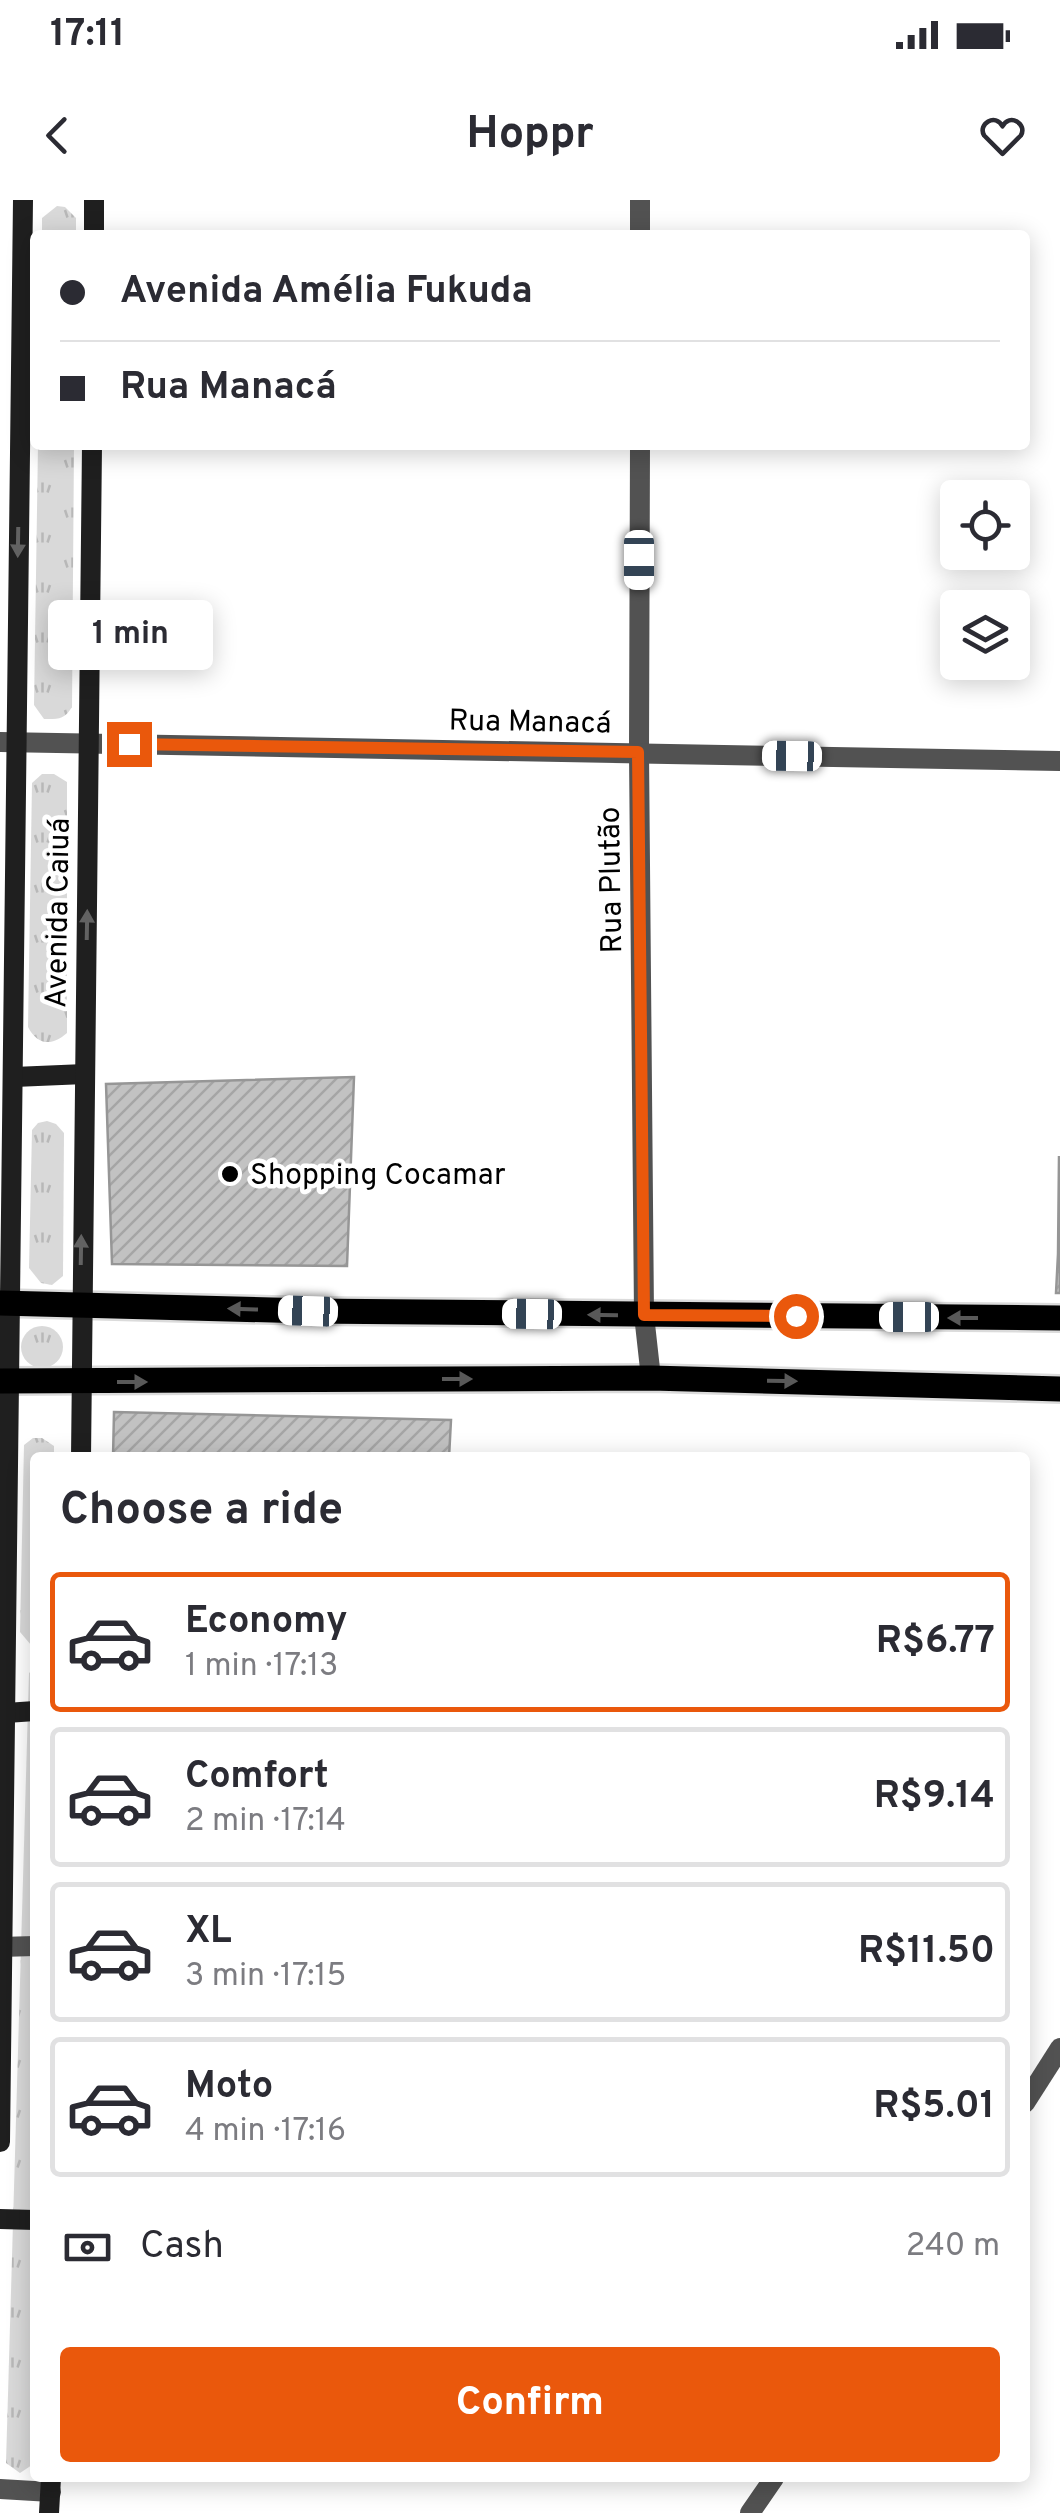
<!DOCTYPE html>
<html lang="en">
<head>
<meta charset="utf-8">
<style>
  body { margin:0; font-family:Overpass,sans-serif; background:#f7f7f7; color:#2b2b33; height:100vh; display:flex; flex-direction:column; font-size:38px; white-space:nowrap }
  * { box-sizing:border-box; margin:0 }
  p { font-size:32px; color:#7c7c81 }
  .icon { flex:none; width:55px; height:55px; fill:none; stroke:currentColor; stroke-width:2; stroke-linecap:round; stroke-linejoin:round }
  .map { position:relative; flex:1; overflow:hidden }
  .side { position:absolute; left:30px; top:1252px; width:1000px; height:1030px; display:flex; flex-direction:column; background:#fff; border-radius:10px; box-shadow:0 5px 25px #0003 }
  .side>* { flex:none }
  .hud { position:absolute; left:30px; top:30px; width:1000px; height:220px; border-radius:10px; box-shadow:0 5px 25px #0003; display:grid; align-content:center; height:220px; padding:0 30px; background:#fff }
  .tools { position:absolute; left:940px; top:280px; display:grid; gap:20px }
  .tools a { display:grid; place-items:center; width:90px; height:90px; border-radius:10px; background:#fff; box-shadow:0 5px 25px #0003; font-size:50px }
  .end { position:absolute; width:45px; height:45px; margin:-22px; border:12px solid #ea580c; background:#fff; box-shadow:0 0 0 5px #fff }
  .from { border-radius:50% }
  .bubble { position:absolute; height:70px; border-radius:10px; background:#fff; box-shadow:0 5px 25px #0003; font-size:32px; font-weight:700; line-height:70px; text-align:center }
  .car { position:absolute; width:30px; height:60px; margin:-30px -15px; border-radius:12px; box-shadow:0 0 8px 2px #0007; background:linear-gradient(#fff 24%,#345 0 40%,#fff 0 76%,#345 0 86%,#fff 0) }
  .hud b { display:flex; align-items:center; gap:35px; height:95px; font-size:38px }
  .hud b+b { border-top:2px solid #e1e1e2 }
  .hud i { width:25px; height:25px; background:#2b2b33 }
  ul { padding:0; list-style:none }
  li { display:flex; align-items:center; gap:30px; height:140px; margin:0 20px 15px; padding:0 10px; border:5px solid #e1e1e2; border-radius:10px }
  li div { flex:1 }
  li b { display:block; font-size:38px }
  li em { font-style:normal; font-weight:700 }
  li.active { border-color:#ea580c }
  li>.icon { width:90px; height:90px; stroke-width:1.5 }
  h2 { padding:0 30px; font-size:45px; line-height:120px }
  .pay { display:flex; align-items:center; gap:25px; height:110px; padding:0 30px; font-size:38px }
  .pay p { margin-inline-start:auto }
  .action { display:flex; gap:20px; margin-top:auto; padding:20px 30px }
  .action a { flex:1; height:115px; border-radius:10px; background:#ea580c; color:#fff; font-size:40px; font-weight:700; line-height:115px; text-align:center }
  .status { display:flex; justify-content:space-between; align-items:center; height:70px; padding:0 50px; background:#fff; direction:ltr }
  .status svg { height:28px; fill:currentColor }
  header { display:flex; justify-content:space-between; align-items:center; height:130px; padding:0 30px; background:#fff; font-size:45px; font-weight:700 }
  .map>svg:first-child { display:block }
  .grass { fill:url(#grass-tufts) }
  .building { fill:url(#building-hatch); stroke:#969696; stroke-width:2.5 }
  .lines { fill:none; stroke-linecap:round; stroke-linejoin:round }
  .primary-casing { stroke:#dbdbdb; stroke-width:30 }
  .street { stroke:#525252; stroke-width:20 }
  .secondary { stroke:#1f1f1f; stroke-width:20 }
  .primary { stroke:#000; stroke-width:25 }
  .oneway { fill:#626262 }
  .oneway2 { fill:#595959 }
  .route { stroke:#ea580c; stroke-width:12 }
  .poi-dot { fill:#000; stroke:#fff; stroke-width:4 }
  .labels { text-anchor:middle; stroke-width:9; stroke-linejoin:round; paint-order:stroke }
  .street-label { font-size:30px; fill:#000; stroke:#fff }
  .poi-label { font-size:30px; fill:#000; stroke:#fff; text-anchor:start }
</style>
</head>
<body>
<div class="status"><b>17:11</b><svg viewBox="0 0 49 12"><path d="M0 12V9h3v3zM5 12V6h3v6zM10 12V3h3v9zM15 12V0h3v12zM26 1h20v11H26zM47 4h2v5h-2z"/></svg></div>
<header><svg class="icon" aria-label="back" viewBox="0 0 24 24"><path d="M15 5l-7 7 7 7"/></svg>Hoppr<svg class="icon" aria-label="heart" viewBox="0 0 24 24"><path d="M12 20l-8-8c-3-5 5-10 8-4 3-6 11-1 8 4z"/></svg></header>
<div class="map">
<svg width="1060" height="2313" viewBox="0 0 1060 2313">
  <defs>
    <pattern id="grass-tufts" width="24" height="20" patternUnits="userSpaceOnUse" patternTransform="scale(2.5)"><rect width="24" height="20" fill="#d9d9d9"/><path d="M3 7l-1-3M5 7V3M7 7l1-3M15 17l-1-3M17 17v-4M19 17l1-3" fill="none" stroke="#b8b8b8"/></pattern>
    <pattern id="building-hatch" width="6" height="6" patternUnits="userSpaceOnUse" patternTransform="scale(2.5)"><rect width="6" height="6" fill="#c2c2c2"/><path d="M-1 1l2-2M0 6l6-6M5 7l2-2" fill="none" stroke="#a5a5a5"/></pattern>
  </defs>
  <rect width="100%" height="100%" fill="#fff"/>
  <!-- grass -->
  <g class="grass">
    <path d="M57 6 65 7 76 18V35H42V18Z"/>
    <path d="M38 245H74L72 507C64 520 58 519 44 519L34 505Z"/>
    <path d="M42 574H54L67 582V833C52 846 38 846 28 827L32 583Z"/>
    <path d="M47 921 56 924 64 933 63 1076 52 1085 41 1083 29 1068 32 930 38 923Z"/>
    <circle cx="42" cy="1147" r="21"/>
    <path d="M33 1238H42L54 1246V1257L35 1258V1445H31L20 1432 24 1245Z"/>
    <path d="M35 1468V2263L20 2273 6 2263 29 1473Z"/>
  </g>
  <!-- building -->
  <g class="building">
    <path d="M354 877 347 1066 112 1064 106 884Z"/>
    <path d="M1059 956 1060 1093H1056L1058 1054Z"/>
    <path d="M114 1212 451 1220 449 1258H113Z"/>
  </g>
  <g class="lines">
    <!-- primary casing -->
    <g class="primary-casing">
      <g id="primary">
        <path d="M0 1103 309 1111 1060 1118"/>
        <path d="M0 1181 651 1178 1060 1189"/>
      </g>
    </g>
    <!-- street -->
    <g class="street">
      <path d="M640 35V0"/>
      <path d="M640 245 639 552 644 1115 651 1178"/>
      <path d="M0 542 1060 561"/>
      <path d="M0 1747 35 1746"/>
      <path d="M1025 1903 1060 1848"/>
      <path d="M0 2289 51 2292"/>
      <path d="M750 2313 774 2278"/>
    </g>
    <!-- secondary -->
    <g class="secondary">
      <path d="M94 35V0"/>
      <path d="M14 877 85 874"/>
      <path d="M81 1258 92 245"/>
      <path d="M6 1513 35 1511"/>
      <path d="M0 1942 23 0"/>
      <path d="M0 2019 35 2020"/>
      <path d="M49 2313 51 2278"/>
    </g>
    <!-- primary -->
    <use href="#primary" class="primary"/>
  </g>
  <!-- one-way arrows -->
  <defs><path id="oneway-solid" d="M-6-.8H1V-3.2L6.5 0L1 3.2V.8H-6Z" transform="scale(2.5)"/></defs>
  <g class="oneway">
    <use href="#oneway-solid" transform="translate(18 342) rotate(91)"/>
    <use href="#oneway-solid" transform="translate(87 725) rotate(-89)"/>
    <use href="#oneway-solid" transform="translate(81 1050) rotate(-89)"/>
  </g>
  <g class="oneway2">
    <use href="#oneway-solid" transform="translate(243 1109) rotate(-178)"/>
    <use href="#oneway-solid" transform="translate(603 1115) rotate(-179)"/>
    <use href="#oneway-solid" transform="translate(963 1118) rotate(-180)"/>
    <use href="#oneway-solid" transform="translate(457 1179)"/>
    <use href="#oneway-solid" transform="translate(782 1181) rotate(1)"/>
    <use href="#oneway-solid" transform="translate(132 1182)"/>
  </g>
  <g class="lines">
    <!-- route -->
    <path class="route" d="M129 544 638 552 644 1115 796 1116"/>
  </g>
  <!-- markers -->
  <circle class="poi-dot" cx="230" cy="974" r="10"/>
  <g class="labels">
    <!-- street labels -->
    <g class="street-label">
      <text transform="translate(530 521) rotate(1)" y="10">Rua Manacá</text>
      <text transform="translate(610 680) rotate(-91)" y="10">Rua Plutão</text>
      <text transform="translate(57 713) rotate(-89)" y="10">Avenida Caiuá</text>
    </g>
    <!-- poi labels -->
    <g class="poi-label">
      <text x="250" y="984">Shopping Cocamar</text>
    </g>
  </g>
</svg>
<div class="tools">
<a><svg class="icon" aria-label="locate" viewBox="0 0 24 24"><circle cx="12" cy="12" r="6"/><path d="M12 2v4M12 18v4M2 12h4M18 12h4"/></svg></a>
<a><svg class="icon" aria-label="layers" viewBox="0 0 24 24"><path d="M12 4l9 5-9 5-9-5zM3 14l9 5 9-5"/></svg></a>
</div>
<i class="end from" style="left:796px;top:1116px"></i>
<i class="end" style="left:129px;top:544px"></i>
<div class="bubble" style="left:48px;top:400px;width:165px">1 min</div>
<i class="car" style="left:639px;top:360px;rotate:180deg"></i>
<i class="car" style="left:792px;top:556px;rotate:271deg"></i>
<i class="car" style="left:308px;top:1111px;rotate:272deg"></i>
<i class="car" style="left:532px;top:1114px;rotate:271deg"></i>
<i class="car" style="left:909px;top:1117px;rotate:270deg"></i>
<div class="hud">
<b><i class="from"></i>Avenida Amélia Fukuda</b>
<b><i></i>Rua Manacá</b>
</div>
<section class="side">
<h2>Choose a ride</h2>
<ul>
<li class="active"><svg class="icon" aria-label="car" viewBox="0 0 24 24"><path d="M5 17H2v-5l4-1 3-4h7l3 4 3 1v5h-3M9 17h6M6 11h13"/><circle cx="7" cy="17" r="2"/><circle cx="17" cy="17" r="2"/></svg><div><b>Economy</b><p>1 min · 17:13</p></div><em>R$6.77</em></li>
<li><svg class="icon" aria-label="car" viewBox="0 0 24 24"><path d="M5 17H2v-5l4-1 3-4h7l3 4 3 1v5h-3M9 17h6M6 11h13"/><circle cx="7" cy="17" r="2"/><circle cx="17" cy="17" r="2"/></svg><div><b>Comfort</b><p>2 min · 17:14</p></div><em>R$9.14</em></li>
<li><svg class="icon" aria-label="car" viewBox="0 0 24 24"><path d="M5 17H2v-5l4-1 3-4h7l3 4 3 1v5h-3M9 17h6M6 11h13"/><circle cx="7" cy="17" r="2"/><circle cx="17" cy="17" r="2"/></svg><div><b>XL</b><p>3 min · 17:15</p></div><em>R$11.50</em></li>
<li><svg class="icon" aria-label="car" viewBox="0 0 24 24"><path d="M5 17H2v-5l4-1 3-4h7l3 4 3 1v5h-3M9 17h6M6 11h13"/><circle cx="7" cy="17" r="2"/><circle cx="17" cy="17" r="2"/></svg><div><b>Moto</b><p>4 min · 17:16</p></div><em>R$5.01</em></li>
</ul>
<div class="pay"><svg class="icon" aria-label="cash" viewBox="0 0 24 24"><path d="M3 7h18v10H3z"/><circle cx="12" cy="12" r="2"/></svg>Cash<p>240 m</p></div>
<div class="action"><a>Confirm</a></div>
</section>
</div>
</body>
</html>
